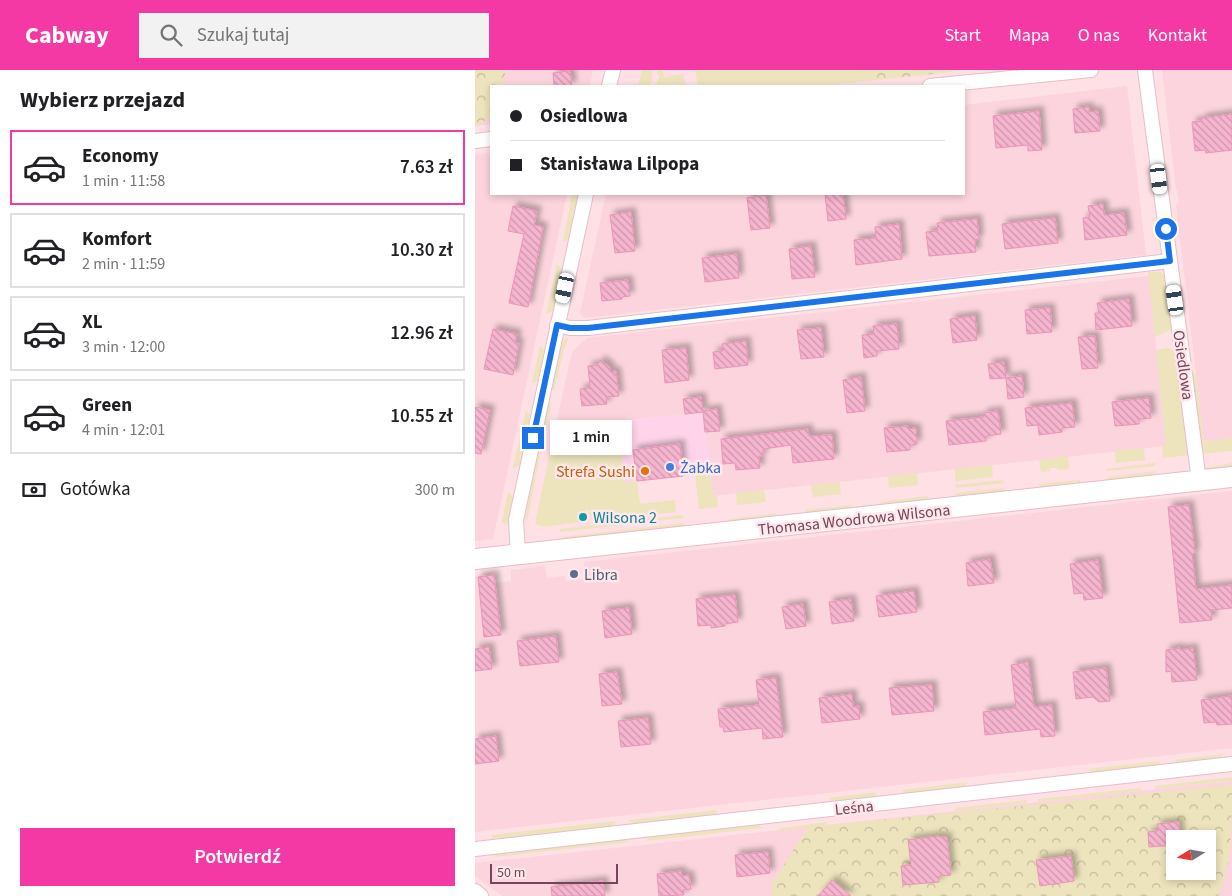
<!DOCTYPE html>
<html lang="pl">
<head>
<meta charset="utf-8">
<style>
  body { margin:0; font-family:"Source Sans 3",sans-serif; background:#f2f2f2; color:#202124; height:100vh; display:flex; flex-direction:column; font-size:19px; white-space:nowrap }
  * { box-sizing:border-box; margin:0 }
  p { font-size:16px; color:#757577 }
  .icon { flex:none; width:28px; height:28px; fill:none; stroke:currentColor; stroke-width:2; stroke-linecap:round; stroke-linejoin:round }
  .map { position:relative; flex:1; overflow:hidden }
  .panel { display:flex; flex-direction:column; background:#fff; width:475px }
  .panel>* { flex:none }
  .guide { position:absolute; left:15px; top:15px; width:475px; height:110px; border-radius:0px; box-shadow:0 2px 8px #0003; display:grid; align-content:center; height:110px; padding:0 20px; background:#fff }
  .needle { width:32px; rotate:259deg }
  .tools { position:absolute; left:691px; top:760px; display:grid; gap:10px }
  .tools a { display:grid; place-items:center; width:50px; height:50px; border-radius:0px; background:#fff; box-shadow:0 2px 8px #0003; font-size:25px }
  .scale { position:absolute; left:15px; bottom:12px; width:128px; box-sizing:border-box; padding-left:5px; border:2px solid #77455b; border-top:0; font-size:14px; line-height:18px; white-space:nowrap; color:#77455b; -webkit-text-stroke:4px #ffe8ec; paint-order:stroke }
  .end { position:absolute; width:22px; height:22px; margin:-11px; border:6px solid #1a73e8; background:#fff; box-shadow:0 0 0 2px #fff }
  .from { border-radius:50% }
  .bubble { position:absolute; height:35px; border-radius:0px; background:#fff; box-shadow:0 2px 8px #0003; font-size:16px; font-weight:600; line-height:35px; text-align:center }
  .car { position:absolute; width:15px; height:30px; margin:-15px -8px; border-radius:6px; box-shadow:0 0 4px 1px #0007; background:linear-gradient(#fff 24%,#345 0 40%,#fff 0 76%,#345 0 86%,#fff 0) }
  .guide b { display:flex; align-items:center; gap:18px; height:48px; font-size:19px }
  .guide b+b { border-top:1px solid #e0e0e0 }
  .guide i { width:12px; height:12px; background:#202124 }
  ul { padding:0; list-style:none }
  li { display:flex; align-items:center; gap:15px; height:75px; margin:0 10px 8px; padding:0 10px; border:2px solid #e0e0e0; border-radius:0px }
  li div { flex:1 }
  li b { display:block; font-size:19px }
  li em { font-style:normal; font-weight:600 }
  li.selected { border-color:#f439a4 }
  li>.icon { width:45px; height:45px; stroke-width:1.5 }
  h2 { padding:0 20px; font-size:22px; line-height:60px }
  .pay { display:flex; align-items:center; gap:12px; height:55px; padding:0 20px; font-size:19px }
  .pay p { margin-inline-start:auto }
  .button { display:flex; gap:10px; margin-top:auto; padding:10px 20px }
  .button a { flex:1; height:58px; border-radius:0px; background:#f439a4; color:#fff; font-size:20px; font-weight:600; line-height:58px; text-align:center }
  header { display:flex; align-items:center; gap:30px; box-sizing:border-box; height:70px; padding:0 25px; background:#f439a4; color:#fff }
  header strong { font-size:24px }
  nav { display:flex; gap:28px; margin-inline-start:auto; font-size:18px }
  .search { width:350px; height:45px; background:#f2f2f2; display:flex; align-items:center; gap:12px; box-sizing:border-box; padding:0 18px; border-radius:0px; color:#757577; font-size:19px }
  main { display:flex; flex:1; min-height:0 }
  .map>svg:first-child { display:block }
  .residential { fill:#fcd4dd; fill-rule:evenodd }
  .commercial { fill:#ffd3e9 }
  .green { fill:#ede3bd }
  .forest { fill:url(#forest-crowns); fill-rule:evenodd }
  .building { fill:url(#building-back-hatch); stroke:#ea94b7; filter:url(#shadow) }
  .lines { fill:none; stroke-linecap:round; stroke-linejoin:round }
  .street-casing { stroke:#e5beca; stroke-width:16 }
  .secondary-casing { stroke:#ebbaca; stroke-width:22 }
  .street { stroke:#fff; stroke-width:14 }
  .secondary { stroke:#fff; stroke-width:20 }
  .route { stroke:#1a73e8; stroke-width:6 }
  .shop-dot { fill:#3f7fe0; stroke:#ffe8ec; stroke-width:2 }
  .food-dot { fill:#e8710a; stroke:#ffe8ec; stroke-width:2 }
  .culture-dot { fill:#0f9aa8; stroke:#ffe8ec; stroke-width:2 }
  .service-dot { fill:#5c6f8a; stroke:#ffe8ec; stroke-width:2 }
  .labels { text-anchor:middle; stroke-width:5; stroke-linejoin:round; paint-order:stroke }
  .street-label { font-size:16px; fill:#77455b; stroke:#ffe8ec }
  .shop-label { font-size:16px; fill:#366cbe; stroke:#ffe8ec; text-anchor:start }
  .food-label { font-size:16px; fill:#c56008; stroke:#ffe8ec; text-anchor:end }
  .culture-label { font-size:16px; fill:#0d838f; stroke:#ffe8ec; text-anchor:start }
  .service-label { font-size:16px; fill:#4e5e75; stroke:#ffe8ec; text-anchor:start }
</style>
</head>
<body>
<header>
<strong>Cabway</strong>
<div class="search"><svg class="icon" aria-label="search" viewBox="0 0 24 24"><circle cx="10" cy="10" r="6"/><path d="M15 15l6 6"/></svg>Szukaj tutaj</div>
<nav><a>Start</a><a>Mapa</a><a>O nas</a><a>Kontakt</a></nav>
</header>
<main>
<section class="panel">
<h2>Wybierz przejazd</h2>
<ul>
<li class="selected"><svg class="icon" aria-label="car" viewBox="0 0 24 24"><path d="M5 17H2v-5l4-1 3-4h7l3 4 3 1v5h-3M9 17h6M6 11h13"/><circle cx="7" cy="17" r="2"/><circle cx="17" cy="17" r="2"/></svg><div><b>Economy</b><p>1 min · 11:58</p></div><em>7.63 zł</em></li>
<li><svg class="icon" aria-label="car" viewBox="0 0 24 24"><path d="M5 17H2v-5l4-1 3-4h7l3 4 3 1v5h-3M9 17h6M6 11h13"/><circle cx="7" cy="17" r="2"/><circle cx="17" cy="17" r="2"/></svg><div><b>Komfort</b><p>2 min · 11:59</p></div><em>10.30 zł</em></li>
<li><svg class="icon" aria-label="car" viewBox="0 0 24 24"><path d="M5 17H2v-5l4-1 3-4h7l3 4 3 1v5h-3M9 17h6M6 11h13"/><circle cx="7" cy="17" r="2"/><circle cx="17" cy="17" r="2"/></svg><div><b>XL</b><p>3 min · 12:00</p></div><em>12.96 zł</em></li>
<li><svg class="icon" aria-label="car" viewBox="0 0 24 24"><path d="M5 17H2v-5l4-1 3-4h7l3 4 3 1v5h-3M9 17h6M6 11h13"/><circle cx="7" cy="17" r="2"/><circle cx="17" cy="17" r="2"/></svg><div><b>Green</b><p>4 min · 12:01</p></div><em>10.55 zł</em></li>
</ul>
<div class="pay"><svg class="icon" aria-label="cash" viewBox="0 0 24 24"><path d="M3 7h18v10H3z"/><circle cx="12" cy="12" r="2"/></svg>Gotówka<p>300 m</p></div>
<div class="button"><a>Potwierdź</a></div>
</section>
<div class="map">
<svg width="757" height="826" viewBox="0 0 757 826">
  <defs>
    <pattern id="forest-crowns" width="20" height="18" patternUnits="userSpaceOnUse" patternTransform="scale(1.25)"><rect width="20" height="18" fill="#ede3bd"/><path d="M2 6a3 3 0 1 1 6 0M12 15a3 3 0 1 1 6 0" fill="none" stroke="#c5ba9d"/></pattern>
    <pattern id="building-back-hatch" width="6" height="6" patternUnits="userSpaceOnUse" patternTransform="scale(1.25)"><rect width="6" height="6" fill="#f6b5cf"/><path d="M-1 5l2 2M0 0l6 6M5-1l2 2" fill="none" stroke="#cc95ab"/></pattern>
    <filter id="shadow"><feDropShadow dx="4.5" dy="-4.5" stdDeviation="2.5" flood-color="#0004"/></filter>
  </defs>
  <rect width="100%" height="100%" fill="#fee0e5"/>
  <!-- residential -->
  <g class="residential">
    <path d="M0 0H118L115 16H16V54L0 56Z"/>
    <path d="M687 0H757V368L729 371 701 135 704 132 702 120H701Z"/>
    <path d="M652 16 671 185 109 248 105 243 131 124H489V35Z"/>
    <path d="M16 83V124H92L18 469 0 471V85Z"/>
    <path d="M674 206 691 376 238 426 228 342 80 358 97 282 112 268Z"/>
    <path d="M757 421V678L0 762V507L3 504 17 502 20 513 36 511V500L70 496 72 508 90 506 91 511 111 509 109 492Z"/>
    <path d="M757 711V826H27L0 806V793ZM700 769H732V801H700Z"/>
  </g>
  <!-- commercial -->
  <path class="commercial" d="M228 342 235 403 150 413 142 352Z"/>
  <!-- green -->
  <g class="green">
    <path d="M167 0H177V10L175 16H163Z"/>
    <path d="M182 0H188L189 7 208 4 211 16H182V10L184 9V5H182Z"/>
    <path d="M220 0H400L402 10 343 16H223Z"/>
    <path d="M97 124H103L93 169 88 172Z"/>
    <path d="M82 194 87 198 78 241 71 244Z"/>
    <path d="M673 202H685L692 208 698 257 697 259 680 267Z"/>
    <path d="M94 267 89 279 79 321 77 318 86 276 88 271Z"/>
    <path d="M65 276 69 280 63 311 57 313Z"/>
    <path d="M693 278 700 281 714 385 688 388 687 376 691 375 681 280Z"/>
    <path d="M721 303 729 371 757 368V381L727 384 716 306Z"/>
    <path d="M77 333 69 370 66 366 73 335Z"/>
    <path d="M51 341 55 345 45 395 40 398H38Z"/>
    <path d="M143 352 150 413 162 411 165 434 200 430 201 442 123 450 122 449H116L114 440 102 442 104 452 69 457 60 454 80 358Z"/>
    <path d="M669 378 670 390 641 393 640 381Z"/>
    <path d="M66 381 53 447 49 453 63 384Z"/>
    <path d="M593 386 594 399 583 400 582 398H575V401L566 402 564 390Z"/>
    <path d="M680 393V396L632 401V399Z"/>
    <path d="M757 393V399L732 402 729 398Z"/>
    <path d="M517 395 518 407 480 411V399Z"/>
    <path d="M681 401V405L633 411V407Z"/>
    <path d="M235 403 238 425H242L243 437 224 439 220 404Z"/>
    <path d="M442 403 443 415 414 418 413 406Z"/>
    <path d="M528 410 529 413 481 418 480 415Z"/>
    <path d="M605 410 606 414 565 418 564 414Z"/>
    <path d="M365 412 366 424 338 427 336 415Z"/>
    <path d="M529 418 530 422 482 427 481 423Z"/>
    <path d="M289 420 291 432 262 435 261 423Z"/>
    <path d="M33 422 38 427 32 455 27 452Z"/>
    <path d="M453 426 454 431 406 436 405 432Z"/>
    <path d="M377 435V438L330 444V440Z"/>
    <path d="M302 443V447L255 453 254 449Z"/>
    <path d="M208 445V448L85 462V459Z"/>
    <path d="M209 453 210 458 87 473 86 467Z"/>
    <path d="M749 684 746 689 703 693 699 690Z"/>
    <path d="M686 691 682 696 618 703 613 699Z"/>
    <path d="M757 707V711L680 719V716Z"/>
    <path d="M493 712 489 717 431 724 427 720Z"/>
    <path d="M666 718V721L563 732V729Z"/>
    <path d="M402 722 399 727 358 732 353 728Z"/>
    <path d="M552 730V733L480 741V738Z"/>
    <path d="M243 740 239 745 159 754 154 750Z"/>
    <path d="M142 751 137 756 17 769 16 765Z"/>
    <path d="M352 752V755L301 761 306 758Z"/>
    <path d="M283 755 287 758 170 771 174 767Z"/>
    <path d="M150 769 154 772 19 787V784Z"/>
  </g>
  <!-- forest -->
  <g class="forest">
    <path d="M0 0H31L27 16H16V47L0 57Z"/>
    <path d="M400 0H477V2L402 10Z"/>
    <path d="M757 715C757 748 757 799 743 826H297L296 815 333 757ZM700 769H732V801H700Z"/>
  </g>
  <!-- building -->
  <g class="building">
    <path d="M95 1 97 16H79L78 3Z"/>
    <path d="M614 37V42L623 41 625 61 600 63 598 39Z"/>
    <path d="M564 41 567 80 553 81V75L521 78 518 46Z"/>
    <path d="M757 44V80L731 83 730 80 720 81 717 52 727 51V48Z"/>
    <path d="M350 124H368L371 149 353 151Z"/>
    <path d="M291 125 295 158 276 160 272 128Z"/>
    <path d="M628 134 629 145 649 143 652 165 610 170 608 148 615 147 613 136Z"/>
    <path d="M38 136 62 141 59 155 68 157 53 237 34 233 49 164 33 161Z"/>
    <path d="M156 142 160 181 140 183 135 145Z"/>
    <path d="M580 148 583 173 530 179 527 154Z"/>
    <path d="M502 149 504 169 500 170 501 182 454 186 451 162 463 161 462 153Z"/>
    <path d="M424 154 427 189 381 195 379 170 401 168 400 157Z"/>
    <path d="M336 176 340 207 317 209 314 179Z"/>
    <path d="M262 184 264 208 230 212 227 188Z"/>
    <path d="M153 210 155 226 147 227V229L127 231 125 213Z"/>
    <path d="M654 229 657 256 621 260 620 243H624L622 233Z"/>
    <path d="M575 238 577 262 552 264 550 240Z"/>
    <path d="M500 246 502 270 478 273 475 249Z"/>
    <path d="M422 254 424 279 402 281V286L389 288 387 265 399 264 398 256Z"/>
    <path d="M346 258 349 287 326 289 322 260Z"/>
    <path d="M18 259 42 264 40 272 44 273 38 305 9 299Z"/>
    <path d="M620 266 623 298 607 299 603 267Z"/>
    <path d="M271 271 273 295 240 299 238 282 248 281 247 274Z"/>
    <path d="M211 278 214 310 190 313 187 280Z"/>
    <path d="M126 290 135 297V302L141 301 144 326 131 327 132 334 107 336 105 319 115 318 113 296 122 295Z"/>
    <path d="M529 292 531 308 547 306 549 327 533 329 531 308 515 309 513 294Z"/>
    <path d="M386 307 390 341 372 343 368 310Z"/>
    <path d="M226 327 228 341 242 339 245 361 230 362 228 342 210 344 208 329Z"/>
    <path d="M674 328 676 348 664 349V354L640 356 637 332Z"/>
    <path d="M597 333 600 357 587 358V362L564 365 563 355 552 356 550 338Z"/>
    <path d="M0 337 15 340 6 384 0 383Z"/>
    <path d="M523 341 526 364 511 366V371L474 375 471 351 509 347 508 343Z"/>
    <path d="M433 356V359L441 358 442 374 435 375V380L412 382 409 358Z"/>
    <path d="M333 359 334 366 357 365 359 389 318 393 316 375 288 379V386H284L285 398 261 400 260 393 248 394 246 369Z"/>
    <path d="M205 374 208 406 162 411 158 380Z"/>
    <path d="M714 435 720 483 717 484 721 519 757 515V538L736 540 737 550 705 553 693 437Z"/>
    <path d="M515 489 519 513 493 516 491 493Z"/>
    <path d="M623 490 628 528 609 530 608 523 599 524 595 494Z"/>
    <path d="M19 505 26 565 9 567 3 507Z"/>
    <path d="M439 521 442 542 404 547 401 526Z"/>
    <path d="M260 525 263 552 250 554V556L236 558V555L223 556 221 529Z"/>
    <path d="M376 529 379 551 357 554 354 532Z"/>
    <path d="M328 534 331 556 311 559 307 537Z"/>
    <path d="M154 538 157 564 130 568 127 541Z"/>
    <path d="M81 566 84 592 45 596 42 571Z"/>
    <path d="M14 577 17 599 0 601V579Z"/>
    <path d="M705 578V580L718 578 722 610 697 612 696 601 691 602V580Z"/>
    <path d="M553 592 559 637 577 635 580 666 566 667 565 659 510 665 508 642 541 638 536 595Z"/>
    <path d="M631 598 635 631 624 632 618 627 601 629 598 602Z"/>
    <path d="M142 602 147 634 127 636 124 604Z"/>
    <path d="M301 608 308 667 288 669 287 658 249 662 248 657H245L243 639 284 635 281 610Z"/>
    <path d="M457 615 459 641 417 645 414 618Z"/>
    <path d="M377 624 378 637 384 636 385 649 347 653 344 628Z"/>
    <path d="M757 626V654L742 655 741 652 729 653 726 630Z"/>
    <path d="M173 648 176 674 146 677 143 651Z"/>
    <path d="M21 666 24 691 0 694V669Z"/>
    <path d="M704 752 705 769H700V775L674 777 673 762 683 761 682 754Z"/>
    <path d="M464 766 465 767H472L476 805 464 806V812L428 815 426 796 436 795 433 770Z"/>
    <path d="M293 782 295 803 262 807 260 785Z"/>
    <path d="M596 786 599 811 565 816 561 790Z"/>
    <path d="M206 801 207 806 214 805 216 819 208 820 209 825 184 826 182 804Z"/>
    <path d="M357 810 376 826H343Z"/>
    <path d="M128 811 130 826H77L76 817Z"/>
  </g>
  <g class="lines">
    <!-- street casing -->
    <g class="street-casing">
      <g id="street">
        <path d="M670 0 724 411"/>
        <path d="M134 16 138 0"/>
        <path d="M455 16 616 0"/>
        <path d="M0 71 16 69"/>
        <path d="M82 255 95 258H113L695 191"/>
        <path d="M43 485 41 450 111 124"/>
        <path d="M0 779 757 694"/>
        <path d="M0 821 6 826"/>
      </g>
    </g>
    <!-- secondary casing -->
    <g class="secondary-casing">
      <path id="secondary" d="M0 489 757 407"/>
    </g>
    <!-- street -->
    <use href="#street" class="street"/>
    <!-- secondary -->
    <use href="#secondary" class="secondary"/>
  </g>
  <g class="lines">
    <!-- route -->
    <path class="route" d="M58 368 82 255 95 258H113L695 191 691 159"/>
  </g>
  <!-- markers -->
  <circle class="shop-dot" cx="195" cy="397" r="5"/>
  <circle class="food-dot" cx="170" cy="401" r="5"/>
  <circle class="culture-dot" cx="108" cy="447" r="5"/>
  <circle class="service-dot" cx="99" cy="504" r="5"/>
  <g class="labels">
    <!-- street labels -->
    <g class="street-label">
      <text transform="translate(709 295) rotate(82)" y="6">Osiedlowa</text>
      <text transform="translate(379 449) rotate(-6)" y="6">Thomasa Woodrowa Wilsona</text>
      <text transform="translate(379 737) rotate(-6)" y="6">Leśna</text>
    </g>
    <!-- shop labels -->
    <g class="shop-label">
      <text x="205" y="403">Żabka</text>
    </g>
    <!-- food labels -->
    <g class="food-label">
      <text x="160" y="407">Strefa Sushi</text>
    </g>
    <!-- culture labels -->
    <g class="culture-label">
      <text x="118" y="453">Wilsona 2</text>
    </g>
    <!-- service labels -->
    <g class="service-label">
      <text x="109" y="510">Libra</text>
    </g>
  </g>
</svg>
<div class="tools">
<a><svg class="needle" viewBox="-14 -14 28 28"><path d="M0-13l5 13h-10z" fill="#e53935"/><path d="M0 13l5-13h-10z" fill="#757577"/></svg></a>
</div>
<div class="scale">50 m</div>
<i class="end from" style="left:691px;top:159px"></i>
<i class="end" style="left:58px;top:368px"></i>
<div class="bubble" style="left:75px;top:350px;width:82px">1 min</div>
<i class="car" style="left:684px;top:109px;rotate:173deg"></i>
<i class="car" style="left:90px;top:218px;rotate:192deg"></i>
<i class="car" style="left:700px;top:230px;rotate:352deg"></i>
<div class="guide">
<b><i class="from"></i>Osiedlowa</b>
<b><i></i>Stanisława Lilpopa</b>
</div>
</div>
</main>
</body>
</html>
